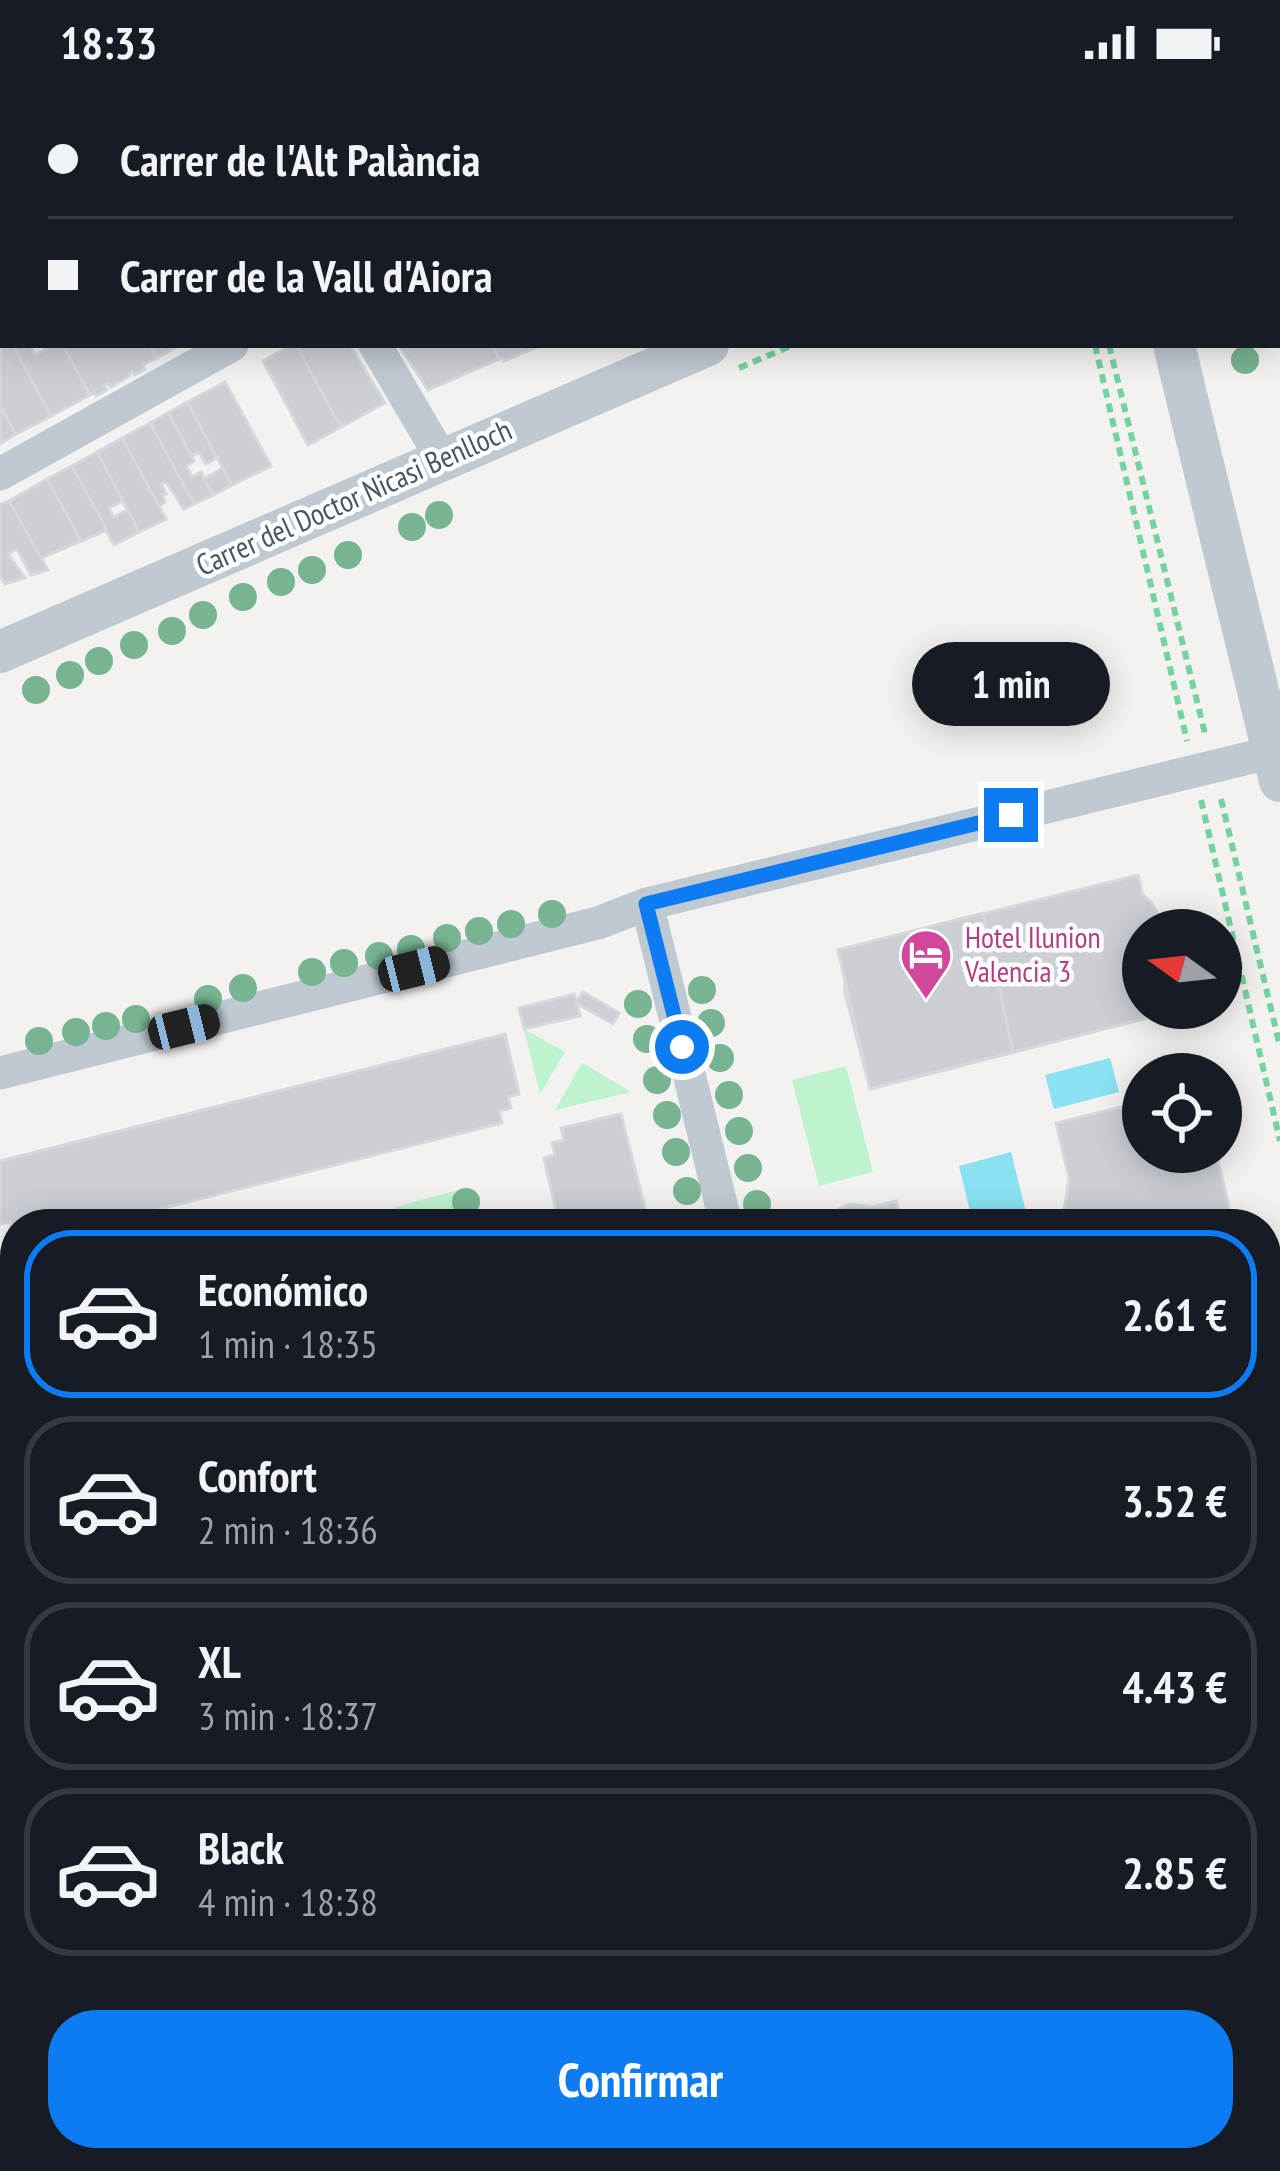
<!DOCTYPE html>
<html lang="es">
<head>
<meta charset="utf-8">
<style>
  body { margin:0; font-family:"PT Sans Narrow",sans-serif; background:#242831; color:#f1f3f6; height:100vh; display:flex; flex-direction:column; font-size:45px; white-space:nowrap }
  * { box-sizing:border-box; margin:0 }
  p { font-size:39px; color:#9ea1a6 }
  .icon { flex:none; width:66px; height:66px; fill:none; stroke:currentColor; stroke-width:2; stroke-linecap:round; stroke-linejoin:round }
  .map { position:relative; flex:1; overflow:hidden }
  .panel { position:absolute; left:0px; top:1125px; width:1281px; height:963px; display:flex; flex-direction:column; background:#171b24; border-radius:48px 48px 0 0; box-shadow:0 6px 30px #0003 }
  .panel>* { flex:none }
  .hud { position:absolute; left:0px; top:0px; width:1281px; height:264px; box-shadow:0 6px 30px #0003; display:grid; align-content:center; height:264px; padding:0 48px; background:#171b24 }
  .needle { width:78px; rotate:285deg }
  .tools { position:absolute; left:1122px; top:825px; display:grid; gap:24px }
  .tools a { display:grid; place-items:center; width:120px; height:120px; border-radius:50%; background:#171b24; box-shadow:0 6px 30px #0003; font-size:60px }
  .end { position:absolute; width:54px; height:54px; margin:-27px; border:15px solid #0d7bf2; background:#fff; box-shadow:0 0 0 6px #fff }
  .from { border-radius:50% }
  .bubble { position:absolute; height:84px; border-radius:42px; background:#171b24; box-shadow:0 6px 30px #0003; font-size:39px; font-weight:700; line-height:84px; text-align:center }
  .car { position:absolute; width:36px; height:72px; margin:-36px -18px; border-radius:15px; box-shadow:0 0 9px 3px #0007; background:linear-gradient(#222 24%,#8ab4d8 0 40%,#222 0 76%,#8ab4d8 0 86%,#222 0) }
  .hud b { display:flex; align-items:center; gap:42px; height:114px; font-size:45px }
  .hud b+b { border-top:3px solid #363941 }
  .hud i { width:30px; height:30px; background:#f1f3f6 }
  ul { padding:21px 0 0; list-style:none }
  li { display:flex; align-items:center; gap:36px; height:168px; margin:0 24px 18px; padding:0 24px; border:6px solid #363941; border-radius:48px }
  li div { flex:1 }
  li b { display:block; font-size:45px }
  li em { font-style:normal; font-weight:700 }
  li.on { border-color:#0d7bf2 }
  li>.icon { width:108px; height:108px; stroke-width:1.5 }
  .action { display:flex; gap:24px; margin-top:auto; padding:24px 48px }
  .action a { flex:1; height:138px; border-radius:48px; background:#0d7bf2; color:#fff; font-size:48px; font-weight:700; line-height:138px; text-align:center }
  .status { display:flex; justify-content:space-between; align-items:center; height:84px; padding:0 60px; background:#171b24; direction:ltr }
  .status svg { height:33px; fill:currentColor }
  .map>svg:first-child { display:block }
  .green { fill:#bef3d0 }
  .water { fill:#89e1f2 }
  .building { fill:#cbcfd4; stroke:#d5d8dd; stroke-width:3 }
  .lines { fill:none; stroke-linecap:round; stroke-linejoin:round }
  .path { stroke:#74d3a0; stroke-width:6; stroke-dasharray:9 6; stroke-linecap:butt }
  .service { stroke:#bec9d1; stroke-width:16 }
  .minor { stroke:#bec9d1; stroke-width:33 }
  .tertiary { stroke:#bec9d1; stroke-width:42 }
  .primary { stroke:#b0c2d1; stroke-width:54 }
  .tree { fill:#77b492 }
  .route { stroke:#0d7bf2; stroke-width:15 }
  .labels { text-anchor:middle; stroke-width:9; stroke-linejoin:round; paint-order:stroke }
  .street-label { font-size:30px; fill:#485660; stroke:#fff }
  .hotel-label { font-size:30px; fill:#b23c85; stroke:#fff; text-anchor:start }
</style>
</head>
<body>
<div class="status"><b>18:33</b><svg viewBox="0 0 49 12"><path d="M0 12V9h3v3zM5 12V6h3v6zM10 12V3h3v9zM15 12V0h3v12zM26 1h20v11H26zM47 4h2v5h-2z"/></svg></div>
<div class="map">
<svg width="1280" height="2087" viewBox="0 0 1280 2087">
  <rect width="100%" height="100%" fill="#f4f1f1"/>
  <!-- green -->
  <g class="green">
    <path d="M524 945 565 968 540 1010Z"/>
    <path d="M582 979H583L631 1008 555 1026Z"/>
    <path d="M846 982 873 1088 819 1102 792 996Z"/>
    <path d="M462 1105 474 1108 480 1114 468 1140H399L395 1123Z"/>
  </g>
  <!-- water -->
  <g class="water">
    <path d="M1110 974 1119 1008 1054 1025 1045 991Z"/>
    <path d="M1011 1068 1029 1140H973L959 1082Z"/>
  </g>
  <!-- building -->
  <g class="building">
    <path d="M0 0H35L37 3H3V30L0 25Z"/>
    <path d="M45 0H121L116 3H39Z"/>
    <path d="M410 0H464L459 3H412Z"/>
    <path d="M536 0H695L696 3H529Z"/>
    <path d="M695 0H1013L1014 3H696Z"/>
    <path d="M1013 0H1104L1105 1 1014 3Z"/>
    <path d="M3 123V197L0 199V125Z"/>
    <path d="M3 247V261H13L51 332 16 350 0 322V248Z"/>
    <path d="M13 261H30L35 271 48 264 46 261H63L90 311 51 332Z"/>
    <path d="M63 261H150L157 274 143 281 145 285 135 291 133 287 129 290 130 292 111 303 109 300 104 302 107 306 96 312 94 308 90 311Z"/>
    <path d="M150 261H180L157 274Z"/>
    <path d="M291 261H296L341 343 308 361 263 277Z"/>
    <path d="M296 261H350L385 319 341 343Z"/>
    <path d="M399 261H493L499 275 428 306Z"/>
    <path d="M493 261H541L504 277 503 274 499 275Z"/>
    <path d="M225 298 271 382 232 401 187 318Z"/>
    <path d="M187 318 217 374 206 380 199 368 192 372 168 329Z"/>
    <path d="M0 322 16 350 0 360Z"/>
    <path d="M168 329 194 377 186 382 192 393 201 388 213 411 194 420 150 339Z"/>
    <path d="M150 339 194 420 184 425 166 398 161 400 166 410 162 411 165 418 159 422 122 354Z"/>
    <path d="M122 354 166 435 139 448 97 368Z"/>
    <path d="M97 368 123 417 109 424 113 433 128 426 139 448 114 461 72 382Z"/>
    <path d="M72 382 107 446 81 457 47 395Z"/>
    <path d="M223 384 232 401 213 411 204 395Z"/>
    <path d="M47 395 81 457 41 474 9 417Z"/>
    <path d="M9 417 48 486 31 491 17 465 8 470 25 494 5 500 0 492V421Z"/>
    <path d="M1138 791 1143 811 1151 818 1157 828 1160 845 1143 846V924H1178L1179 926 870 1005 845 909V892L838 866Z"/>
    <path d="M983 829 1013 968 870 1005 838 866Z"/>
    <path d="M583 908 619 929 613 940 576 919Z"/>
    <path d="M574 910 580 932 524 945 519 924Z"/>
    <path d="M505 950 519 1010 508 1013 511 1024 499 1027 502 1039 100 1140H15L13 1150 10 1138 0 1140V1077Z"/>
    <path d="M1143 1003V1068H1216L1233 1140H1062L1069 1094 1056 1039 1130 1021 1127 1007Z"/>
    <path d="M621 1030 649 1140H559L544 1074 555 1071 552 1059 564 1056 561 1044Z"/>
    <path d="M896 1117 902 1140H804L831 1133 839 1125 850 1120 873 1123Z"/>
    <path d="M9 1215 15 1239V1404L0 1407V1218Z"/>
    <path d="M4 1466 13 1502 0 1506V1467Z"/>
    <path d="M15 1545V1630L4 1633 0 1619V1549Z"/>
    <path d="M1280 1926V2087H1177L1173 2073H1266V1929Z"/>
    <path d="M681 2073H906L913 2079 915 2087H604L629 2081 630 2086Z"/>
    <path d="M1042 2073H1143L1147 2087H1045Z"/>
  </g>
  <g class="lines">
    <!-- path -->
    <g class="path">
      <path d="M1278 81H1280"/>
      <path d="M1095 261 1187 657"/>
      <path d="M1109 261 1205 650"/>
      <path d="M739 284 793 261"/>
      <path d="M1221 715 1280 963"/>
      <path d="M1201 716 1280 1057"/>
      <path d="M1266 1344 1280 1323"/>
      <path d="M0 1540 15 1536"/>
      <path d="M572 2087 627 2073"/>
    </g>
    <!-- service -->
    <g class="service">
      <path d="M1266 1460 1280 1451"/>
      <path d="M1266 1766 1280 1764"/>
      <path d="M0 1803 15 1800"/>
      <path d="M0 2079 25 2073"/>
    </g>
    <!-- minor -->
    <g class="minor">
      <path d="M217 0 220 3"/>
      <path d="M176 3 181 0"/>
      <path d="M0 96 3 94"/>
      <path d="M375 261 442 375"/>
      <path d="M0 390 232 261"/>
      <path d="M647 820 726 1140"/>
      <path d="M0 989 598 839 647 820 1273 668"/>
      <path d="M1266 1421 1280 1413"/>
      <path d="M0 1759 15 1755"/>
      <path d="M1266 1800 1280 1798"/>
      <path d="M960 2073 964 2087"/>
      <path d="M135 2087 190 2073"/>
    </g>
    <!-- tertiary -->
    <g class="tertiary">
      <path d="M1180 0 1181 3"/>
      <path d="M1278 17 1280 16"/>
      <path d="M1278 204 1280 213"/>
      <path d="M1174 261 1280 697"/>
      <path d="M0 568 708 261"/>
    </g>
    <!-- primary -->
    <g class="primary">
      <path d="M1280 1493C1272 1533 1274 1571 1280 1611"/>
      <path d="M1266 1693 1280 1696"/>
      <path d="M0 1899 15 1895"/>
      <path d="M0 1984 15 1981"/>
    </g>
  </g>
  <!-- trees -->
  <g class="tree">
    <circle cx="1245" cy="276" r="14"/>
    <circle cx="439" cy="431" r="14"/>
    <circle cx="412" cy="443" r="14"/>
    <circle cx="348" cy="471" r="14"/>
    <circle cx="312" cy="486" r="14"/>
    <circle cx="281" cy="498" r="14"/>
    <circle cx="243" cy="513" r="14"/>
    <circle cx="203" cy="531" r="14"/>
    <circle cx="172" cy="547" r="14"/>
    <circle cx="134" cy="561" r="14"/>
    <circle cx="99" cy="577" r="14"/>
    <circle cx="70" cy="591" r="14"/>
    <circle cx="36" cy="606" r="14"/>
    <circle cx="552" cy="830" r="14"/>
    <circle cx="511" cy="840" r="14"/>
    <circle cx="479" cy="847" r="14"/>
    <circle cx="447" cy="854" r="14"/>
    <circle cx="411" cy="865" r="14"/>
    <circle cx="379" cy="872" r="14"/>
    <circle cx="344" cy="879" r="14"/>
    <circle cx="312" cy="888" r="14"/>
    <circle cx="243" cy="904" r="14"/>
    <circle cx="702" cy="906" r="14"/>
    <circle cx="208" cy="915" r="14"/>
    <circle cx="638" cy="920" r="14"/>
    <circle cx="136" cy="935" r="14"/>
    <circle cx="711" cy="939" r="14"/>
    <circle cx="106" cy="942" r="14"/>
    <circle cx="76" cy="948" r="14"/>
    <circle cx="647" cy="955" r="14"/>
    <circle cx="39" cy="957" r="14"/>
    <circle cx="720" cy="974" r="14"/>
    <circle cx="657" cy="996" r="14"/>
    <circle cx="729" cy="1011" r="14"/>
    <circle cx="667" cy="1031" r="14"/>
    <circle cx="739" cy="1047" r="14"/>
    <circle cx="676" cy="1068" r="14"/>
    <circle cx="748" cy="1084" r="14"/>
    <circle cx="687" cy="1107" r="14"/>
    <circle cx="466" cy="1118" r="14"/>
    <circle cx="757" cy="1120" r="14"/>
  </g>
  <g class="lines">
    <!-- route -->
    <path class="route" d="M682 963 646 820 1011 731"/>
  </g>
  <!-- icons -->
  <defs>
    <g id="hotel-pin" transform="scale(2.7)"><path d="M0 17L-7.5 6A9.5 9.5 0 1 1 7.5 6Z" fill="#d1479c" stroke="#fff"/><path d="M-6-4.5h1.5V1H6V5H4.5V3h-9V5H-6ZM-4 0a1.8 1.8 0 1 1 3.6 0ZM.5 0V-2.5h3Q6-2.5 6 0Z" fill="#fff"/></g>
  </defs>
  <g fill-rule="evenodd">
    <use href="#hotel-pin" x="926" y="871"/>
  </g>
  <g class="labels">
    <!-- street labels -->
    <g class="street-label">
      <text transform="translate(354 414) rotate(-24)" y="10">Carrer del Doctor Nicasi Benlloch</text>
    </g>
    <!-- hotel labels -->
    <g class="hotel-label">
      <text x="965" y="864">Hotel Ilunion<tspan x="965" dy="34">Valencia 3</tspan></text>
    </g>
  </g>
</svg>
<div class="tools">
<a><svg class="needle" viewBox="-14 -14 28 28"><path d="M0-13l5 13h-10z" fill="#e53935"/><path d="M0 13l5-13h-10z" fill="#9ea1a6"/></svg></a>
<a><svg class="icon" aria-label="locate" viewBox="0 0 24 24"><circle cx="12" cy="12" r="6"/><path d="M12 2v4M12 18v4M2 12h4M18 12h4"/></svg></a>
</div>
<i class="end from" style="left:682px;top:963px"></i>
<i class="end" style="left:1011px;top:731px"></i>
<div class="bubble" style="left:912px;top:558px;width:198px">1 min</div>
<i class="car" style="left:414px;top:885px;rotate:76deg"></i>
<i class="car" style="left:184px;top:943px;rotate:76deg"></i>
<div class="hud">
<b><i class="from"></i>Carrer de l'Alt Palància</b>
<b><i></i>Carrer de la Vall d'Aiora</b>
</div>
<section class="panel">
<ul>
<li class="on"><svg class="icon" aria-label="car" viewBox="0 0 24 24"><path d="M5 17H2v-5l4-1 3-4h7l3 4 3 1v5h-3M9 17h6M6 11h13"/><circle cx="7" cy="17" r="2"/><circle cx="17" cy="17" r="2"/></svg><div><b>Económico</b><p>1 min · 18:35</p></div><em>2.61 €</em></li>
<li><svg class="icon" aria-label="car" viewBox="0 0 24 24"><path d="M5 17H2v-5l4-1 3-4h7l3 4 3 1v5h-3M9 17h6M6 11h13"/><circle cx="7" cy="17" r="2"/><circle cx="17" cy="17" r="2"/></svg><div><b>Confort</b><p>2 min · 18:36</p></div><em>3.52 €</em></li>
<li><svg class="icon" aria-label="car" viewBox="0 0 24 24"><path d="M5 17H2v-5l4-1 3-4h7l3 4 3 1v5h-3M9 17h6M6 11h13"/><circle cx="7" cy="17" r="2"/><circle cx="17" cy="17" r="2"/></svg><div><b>XL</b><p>3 min · 18:37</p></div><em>4.43 €</em></li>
<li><svg class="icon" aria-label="car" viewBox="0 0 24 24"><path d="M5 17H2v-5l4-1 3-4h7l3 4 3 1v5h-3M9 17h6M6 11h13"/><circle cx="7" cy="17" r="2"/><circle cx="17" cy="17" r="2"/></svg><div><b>Black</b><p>4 min · 18:38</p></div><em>2.85 €</em></li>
</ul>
<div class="action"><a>Confirmar</a></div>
</section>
</div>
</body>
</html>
